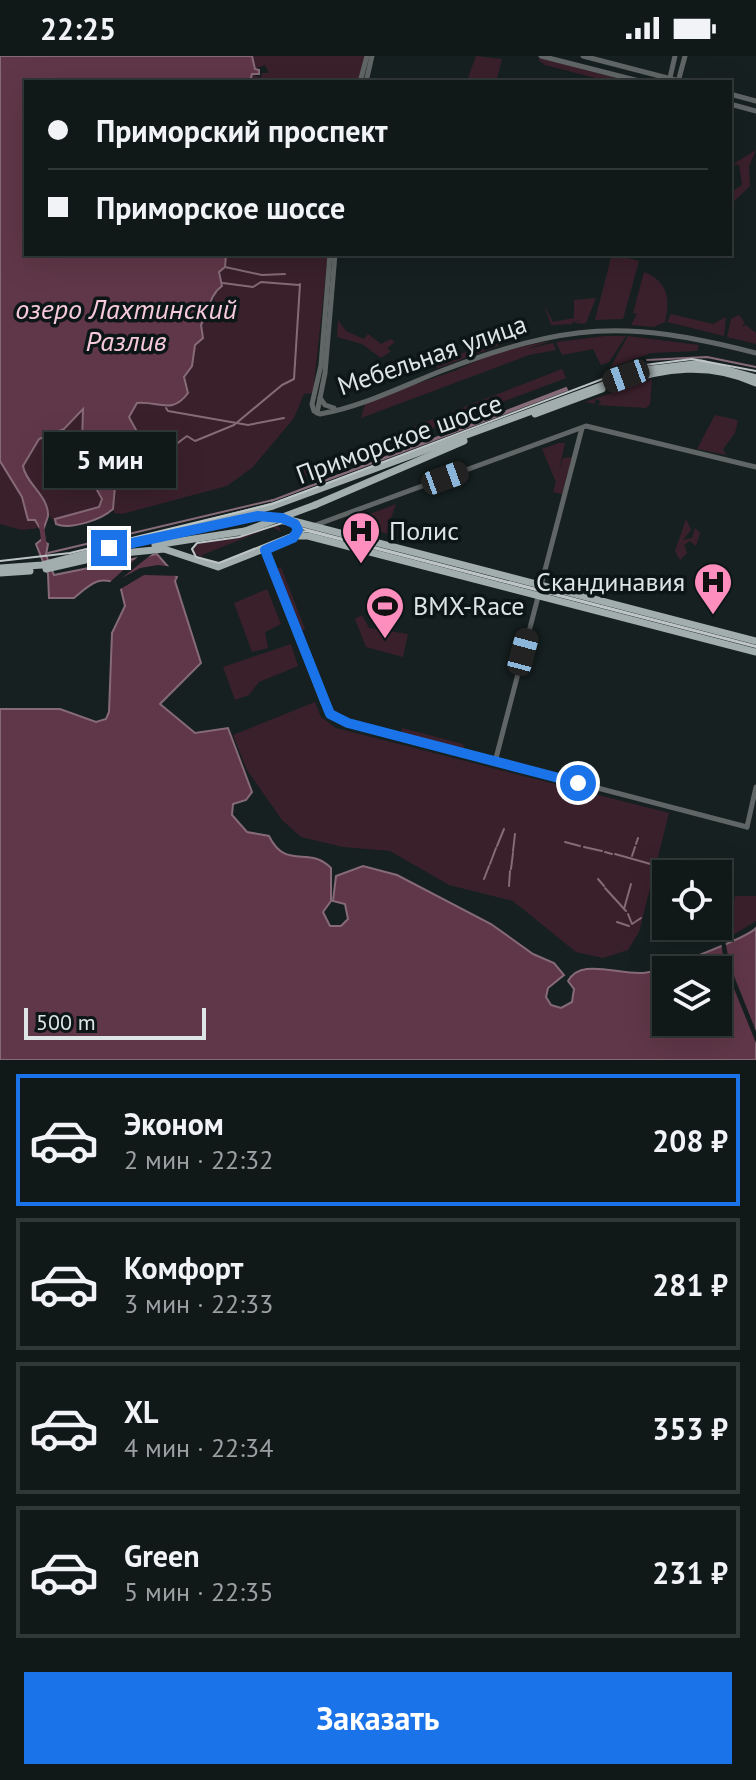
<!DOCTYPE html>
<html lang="ru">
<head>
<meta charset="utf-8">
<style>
  body { margin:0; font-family:"PT Sans",sans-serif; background:#192121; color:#f1f3f6; height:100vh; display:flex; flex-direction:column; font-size:30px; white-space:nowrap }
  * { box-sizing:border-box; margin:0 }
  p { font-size:26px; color:#9ca0a2 }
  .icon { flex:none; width:44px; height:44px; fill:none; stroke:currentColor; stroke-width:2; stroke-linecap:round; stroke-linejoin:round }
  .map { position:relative; height:1004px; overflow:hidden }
  .sheet { display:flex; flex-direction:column; background:#101818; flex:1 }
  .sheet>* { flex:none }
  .top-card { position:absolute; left:24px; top:24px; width:708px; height:176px; border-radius:0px; box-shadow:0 8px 32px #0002,0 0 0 2px #303737; display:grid; align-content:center; height:176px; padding:0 24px; background:#101818 }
  .tools { position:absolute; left:652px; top:804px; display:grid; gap:16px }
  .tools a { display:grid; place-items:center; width:80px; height:80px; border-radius:0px; background:#101818; box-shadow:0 8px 32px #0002,0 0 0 2px #303737; font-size:40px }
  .scale { position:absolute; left:24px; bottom:20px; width:182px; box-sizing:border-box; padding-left:8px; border:4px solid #dee5e5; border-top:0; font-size:22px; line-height:28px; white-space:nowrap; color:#dee5e5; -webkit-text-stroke:6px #0d1616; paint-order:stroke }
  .end { position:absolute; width:36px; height:36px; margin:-18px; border:10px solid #1a73e8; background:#fff; box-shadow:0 0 0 4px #fff }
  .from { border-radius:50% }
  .bubble { position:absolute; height:56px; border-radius:0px; background:#101818; box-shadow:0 8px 32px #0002,0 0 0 2px #303737; font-size:26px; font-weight:600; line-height:56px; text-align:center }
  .car { position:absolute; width:24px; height:48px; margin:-24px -12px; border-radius:10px; box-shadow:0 0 6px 2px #0007; background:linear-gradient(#222 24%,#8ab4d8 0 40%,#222 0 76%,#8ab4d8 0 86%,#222 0) }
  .top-card b { display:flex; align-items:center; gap:28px; height:76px; font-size:30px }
  .top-card b+b { border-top:2px solid #303737 }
  .top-card i { width:20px; height:20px; background:#f1f3f6 }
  ul { padding:14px 0 0; list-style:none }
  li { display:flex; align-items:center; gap:24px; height:132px; margin:0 16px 12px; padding:0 8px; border:4px solid #303737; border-radius:0px }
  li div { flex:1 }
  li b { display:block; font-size:30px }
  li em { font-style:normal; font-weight:600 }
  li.current { border-color:#1a73e8 }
  li>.icon { width:72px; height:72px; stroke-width:1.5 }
  .action { display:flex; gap:16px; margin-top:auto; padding:16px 24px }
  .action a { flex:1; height:92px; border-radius:0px; background:#1a73e8; color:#fff; font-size:32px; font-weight:600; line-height:92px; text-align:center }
  .status { display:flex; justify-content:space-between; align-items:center; height:56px; padding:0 40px; background:#101818; direction:ltr }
  .status svg { height:22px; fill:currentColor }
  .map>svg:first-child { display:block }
  .green { fill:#3a202b }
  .water { fill:#603748; stroke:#866b77; stroke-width:2; fill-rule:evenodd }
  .pier { fill:#162020 }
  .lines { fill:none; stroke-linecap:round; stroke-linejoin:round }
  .stream { stroke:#866b77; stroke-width:2 }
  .river { stroke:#603748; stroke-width:5 }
  .minor { stroke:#606565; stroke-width:5 }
  .major { stroke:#a2adad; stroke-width:7 }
  .tram { stroke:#bec5c5; stroke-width:2 }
  .rail { stroke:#bec5c5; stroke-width:2 }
  .major-bridge { stroke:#a2adad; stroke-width:7 }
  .route { stroke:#1a73e8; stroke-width:10 }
  .labels { text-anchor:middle; stroke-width:7; stroke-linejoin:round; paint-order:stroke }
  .street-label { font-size:26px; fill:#dee5e5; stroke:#0d1616 }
  .poi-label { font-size:26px; fill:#dee5e5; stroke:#0d1616; text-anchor:start }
  .water-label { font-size:28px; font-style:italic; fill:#f7cada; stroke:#0d1616 }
</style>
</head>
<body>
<div class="status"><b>22:25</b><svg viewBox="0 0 49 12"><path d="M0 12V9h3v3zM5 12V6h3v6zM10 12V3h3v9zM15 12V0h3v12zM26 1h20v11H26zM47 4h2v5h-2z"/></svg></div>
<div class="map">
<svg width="756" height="1004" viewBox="0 0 756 1004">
  <rect width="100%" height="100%" fill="#162020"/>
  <!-- green -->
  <g class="green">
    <path d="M252 0H365L358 26 342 23 341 26H250L252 18 261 22 262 17H269L265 9 255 13Z"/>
    <path d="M476 0 502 3 496 26 467 25Z"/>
    <path d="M541 2 635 26H611L545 9 538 4Z"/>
    <path d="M756 94 749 110 750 130 730 149V137L742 129 739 109 733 108Z"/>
    <path d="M225 198H328L313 337 304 338 294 362 253 411 227 430 122 458 114 457 112 403 121 400 136 384V372L129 361 139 346 162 349 183 344 189 335 184 322C193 308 190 292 203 279L201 269 210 258Z"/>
    <path d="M612 198 639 205 623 263 595 264Z"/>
    <path d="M644 216C667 225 671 242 665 266L654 271 631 269 637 258 633 257Z"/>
    <path d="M596 242 586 267 579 268 577 261 578 268 572 265 573 268 551 269 544 249 553 266 574 262V244Z"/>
    <path d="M671 258 713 268 726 261 724 280 667 266Z"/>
    <path d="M739 259 745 267 741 271 746 269 756 277V288L727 281 731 263Z"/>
    <path d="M338 264 346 275 364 283 368 278 381 288 391 283 395 286 387 292 391 295 381 302 362 288 337 281Z"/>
    <path d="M513 278 514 284 438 312 434 308Z"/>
    <path d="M605 280H626L609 306 601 309 593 293 562 299 556 286Z"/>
    <path d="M628 280 699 289 697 295 651 297 610 312Z"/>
    <path d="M553 284 436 324 513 296 553 287 556 294 529 299 361 362 366 345 454 315 497 296Z"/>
    <path d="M562 313 566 322 300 422 297 406 300 415Z"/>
    <path d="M652 323 650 348 646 352 598 349 601 345 595 343V348L585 346Z"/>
    <path d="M82 353C92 369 106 408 94 426L102 443 100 451 55 463 56 468C50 462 25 418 23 410L39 383 64 373Z"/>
    <path d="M715 359 738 364 735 377 723 393 726 399 697 393Z"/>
    <path d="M559 387H565L559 414 563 402 572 401 562 438 553 436 556 426 542 393Z"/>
    <path d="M0 405 22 441 28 464H35L40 472 21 474 0 468Z"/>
    <path d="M396 448 387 473 389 478 346 467Z"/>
    <path d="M686 463 691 474 683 484 692 482 695 472 700 477 696 490 690 485 684 489 687 497 680 504 675 495Z"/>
    <path d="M274 469 279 471 281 476 272 471 202 499 203 502 192 496 197 488 239 481Z"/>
    <path d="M281 511 305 573 299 576 278 520 276 513Z"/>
    <path d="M267 533 281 568 265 576 268 592 252 596 234 547Z"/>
    <path d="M362 559 369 572 408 578 403 601 366 591 355 563Z"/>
    <path d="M291 588 298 610 259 626 249 639 235 644 223 611Z"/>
    <path d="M315 646 321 661 336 672 669 757 639 876 628 894 603 902 576 896 513 845 449 829 390 795 343 791 301 781 282 764 247 714 233 679Z"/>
    <path d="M402 672 463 688 465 695 401 679Z"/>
    <path d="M735 840H756V865L728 882Z"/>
  </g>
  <!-- water -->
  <g class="water">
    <path d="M0 0H252L255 13 259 14V18H252L250 26H26V198L226 199 225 211 219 216 222 230C209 239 209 256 201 269L203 282 195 289 192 310 184 321 188 337C172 359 159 345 137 347L129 361 136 374 135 386 123 397 121 404 112 403 119 426 115 430 113 453C101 464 70 474 56 468L55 463 99 451 102 443 92 425 100 416 98 404 82 386 83 353 64 373 39 383 23 410C26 428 49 440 48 460 47 464 45 468 44 472H40L35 464H28L22 441 0 405Z"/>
    <path d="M566 332 567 334 271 445Z"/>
    <path d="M41 484 48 488 46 499 54 519 157 498 177 521 175 525 201 607 160 648 195 677 228 672 252 736 246 744 233 748 232 759 247 776 269 780C286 815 309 789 331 812V845L323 856 330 870H341L348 863 345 848 333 845 336 820 363 810 397 819 491 868 533 898 554 907 564 919 548 932 546 941 551 949 561 952 572 946 574 933 568 925C572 918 578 914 587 913 605 911 624 918 643 917 659 916 747 882 756 872V1004H0V653H60L96 666 106 663 109 656 112 577 125 550 120 529C98 518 90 529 74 542H49L48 518 36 488ZM666 914H718V966H666Z"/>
  </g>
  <!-- pier -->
  <g class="pier">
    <path d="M157 494 122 522 140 512 158 509 174 511 181 520 144 519 117 535 116 529 109 527 141 498Z"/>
    <path d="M725 884 730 910 756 975V987L724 908 721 885Z"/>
  </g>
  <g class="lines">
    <!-- stream -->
    <g class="stream">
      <path d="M225 211 262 219 285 218"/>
      <path d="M223 227 253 231 261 226 299 229"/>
      <path d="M647 304 707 301 756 311"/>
      <path d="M609 317 625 311"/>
      <path d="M166 352 168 355 248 369 284 362"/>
      <path d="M119 426 130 423 187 380 195 385 234 369 282 329 294 323 300 228"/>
      <path d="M48 497 273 444"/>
      <path d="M565 786 580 790"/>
      <path d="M636 788 638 782"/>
      <path d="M497 790 504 773"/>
      <path d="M584 791 602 795"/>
      <path d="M513 795 515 778"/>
      <path d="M605 796 612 798"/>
      <path d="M615 798 654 809"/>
      <path d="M632 800 635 791"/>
      <path d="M490 808 496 792"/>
      <path d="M511 813 513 797"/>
      <path d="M484 823 489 810"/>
      <path d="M598 823 604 830"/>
      <path d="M509 830 510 815"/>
      <path d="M605 832 626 855"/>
      <path d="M624 853 631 828"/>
      <path d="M628 858 632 868 641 862"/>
      <path d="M617 866 629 870"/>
    </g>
    <!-- river -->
    <path class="river" d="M41 466 44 487"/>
    <!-- minor -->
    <g class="minor">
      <path d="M541 0 643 26"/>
      <path d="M583 0 683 26"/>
      <path d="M360 26 367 0"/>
      <path d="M366 26 372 0"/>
      <path d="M669 26 675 0"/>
      <path d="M678 26 685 0"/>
      <path d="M730 38 756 45"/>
      <path d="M730 48 756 55"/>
      <path d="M330 198 321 309 312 348 314 355 320 358C361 351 403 330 441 315 568 267 624 263 756 297"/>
      <path d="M320 342 325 349 334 352"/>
      <path d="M317 357 325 317 335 198"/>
      <path d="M313 470 586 370 756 411"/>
      <path d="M265 494 323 647 341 665 747 771"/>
      <path d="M495 706 582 372"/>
      <path d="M747 771 756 731"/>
    </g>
    <!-- major -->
    <g class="major">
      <path d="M618 328C664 311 710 306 756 327"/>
      <path d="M535 358 602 333"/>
      <path d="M315 449 464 385"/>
      <path d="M250 461 282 462 756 585"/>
      <path d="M155 489 245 475"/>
      <path d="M114 498 164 493 218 511 296 480H308L756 596"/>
      <path d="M0 512 42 509 273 450 644 314 702 307 756 322"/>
      <path d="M46 513 116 497"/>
      <path d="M0 517 30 515"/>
    </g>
    <!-- tram -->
    <path class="tram" d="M756 590 282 467 239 481 197 487 192 493 196 501 219 507 294 477 307 475 756 591"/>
    <!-- rail -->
    <path class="rail" d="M0 505 70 497 272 448 637 310 692 303 756 315"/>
    <!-- major-bridge -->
    <path class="major-bridge" d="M245 475 315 449"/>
  </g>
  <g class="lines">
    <!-- route -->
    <path class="route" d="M109 492 258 460 282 462 295 468 298 474 293 482 265 494 330 658 348 667 578 727"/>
  </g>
  <!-- icons -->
  <defs>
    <g id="hospital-pin" transform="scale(2)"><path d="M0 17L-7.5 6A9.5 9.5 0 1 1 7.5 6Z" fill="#fe8ebd" stroke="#0d1616"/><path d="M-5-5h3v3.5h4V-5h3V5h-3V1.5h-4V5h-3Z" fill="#111"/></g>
    <g id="stadium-pin" transform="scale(2)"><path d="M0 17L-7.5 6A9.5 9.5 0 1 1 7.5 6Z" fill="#fe8ebd" stroke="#0d1616"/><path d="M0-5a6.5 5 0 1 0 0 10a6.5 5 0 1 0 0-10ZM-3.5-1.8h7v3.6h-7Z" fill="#111"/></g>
  </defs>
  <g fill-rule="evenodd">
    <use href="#hospital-pin" x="361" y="475"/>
    <use href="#hospital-pin" x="713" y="526"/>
    <use href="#stadium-pin" x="385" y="550"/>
  </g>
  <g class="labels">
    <!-- street labels -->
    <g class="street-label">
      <text transform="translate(432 299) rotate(-19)" y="9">Мебельная улица</text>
      <text transform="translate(399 383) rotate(-20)" y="9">Приморское шоссе</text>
    </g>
    <!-- poi labels -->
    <g class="poi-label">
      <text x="389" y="484">Полис</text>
      <text x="685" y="535" text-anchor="end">Скандинавия</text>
      <text x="413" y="559">BMX-Race</text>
    </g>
    <!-- water labels -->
    <g class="water-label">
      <text x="126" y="263">озеро Лахтинский<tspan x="126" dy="32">Разлив</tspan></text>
    </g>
  </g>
</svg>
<div class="tools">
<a><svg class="icon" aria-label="locate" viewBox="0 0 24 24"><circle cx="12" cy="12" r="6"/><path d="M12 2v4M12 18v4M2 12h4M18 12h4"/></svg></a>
<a><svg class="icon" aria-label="layers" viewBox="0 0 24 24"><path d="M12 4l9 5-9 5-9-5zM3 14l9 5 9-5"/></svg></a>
</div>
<div class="scale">500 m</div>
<i class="end from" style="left:578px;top:727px"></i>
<i class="end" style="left:109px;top:492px"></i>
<div class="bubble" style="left:44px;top:376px;width:132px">5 мин</div>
<i class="car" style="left:626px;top:320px;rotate:250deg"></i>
<i class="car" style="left:445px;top:422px;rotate:70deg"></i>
<i class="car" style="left:523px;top:596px;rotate:15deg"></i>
<div class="top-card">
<b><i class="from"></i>Приморский проспект</b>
<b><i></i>Приморское шоссе</b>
</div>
</div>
<section class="sheet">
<ul>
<li class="current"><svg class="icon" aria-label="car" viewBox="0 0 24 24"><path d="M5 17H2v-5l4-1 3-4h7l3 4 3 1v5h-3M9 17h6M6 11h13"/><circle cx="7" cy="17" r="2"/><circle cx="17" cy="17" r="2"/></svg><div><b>Эконом</b><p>2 мин · 22:32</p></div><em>208 ₽</em></li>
<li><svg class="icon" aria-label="car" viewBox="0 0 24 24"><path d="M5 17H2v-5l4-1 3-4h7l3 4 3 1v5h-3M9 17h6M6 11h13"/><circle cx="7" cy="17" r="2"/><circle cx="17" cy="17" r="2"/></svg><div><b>Комфорт</b><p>3 мин · 22:33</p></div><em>281 ₽</em></li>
<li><svg class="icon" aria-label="car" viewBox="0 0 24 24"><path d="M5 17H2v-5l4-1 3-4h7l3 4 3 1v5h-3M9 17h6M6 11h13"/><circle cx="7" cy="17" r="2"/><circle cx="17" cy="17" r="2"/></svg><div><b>XL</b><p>4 мин · 22:34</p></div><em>353 ₽</em></li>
<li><svg class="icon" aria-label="car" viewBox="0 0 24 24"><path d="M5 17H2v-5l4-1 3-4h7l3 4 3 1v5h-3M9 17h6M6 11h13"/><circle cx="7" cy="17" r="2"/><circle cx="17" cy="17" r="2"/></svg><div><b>Green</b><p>5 мин · 22:35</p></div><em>231 ₽</em></li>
</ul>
<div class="action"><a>Заказать</a></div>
</section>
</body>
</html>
